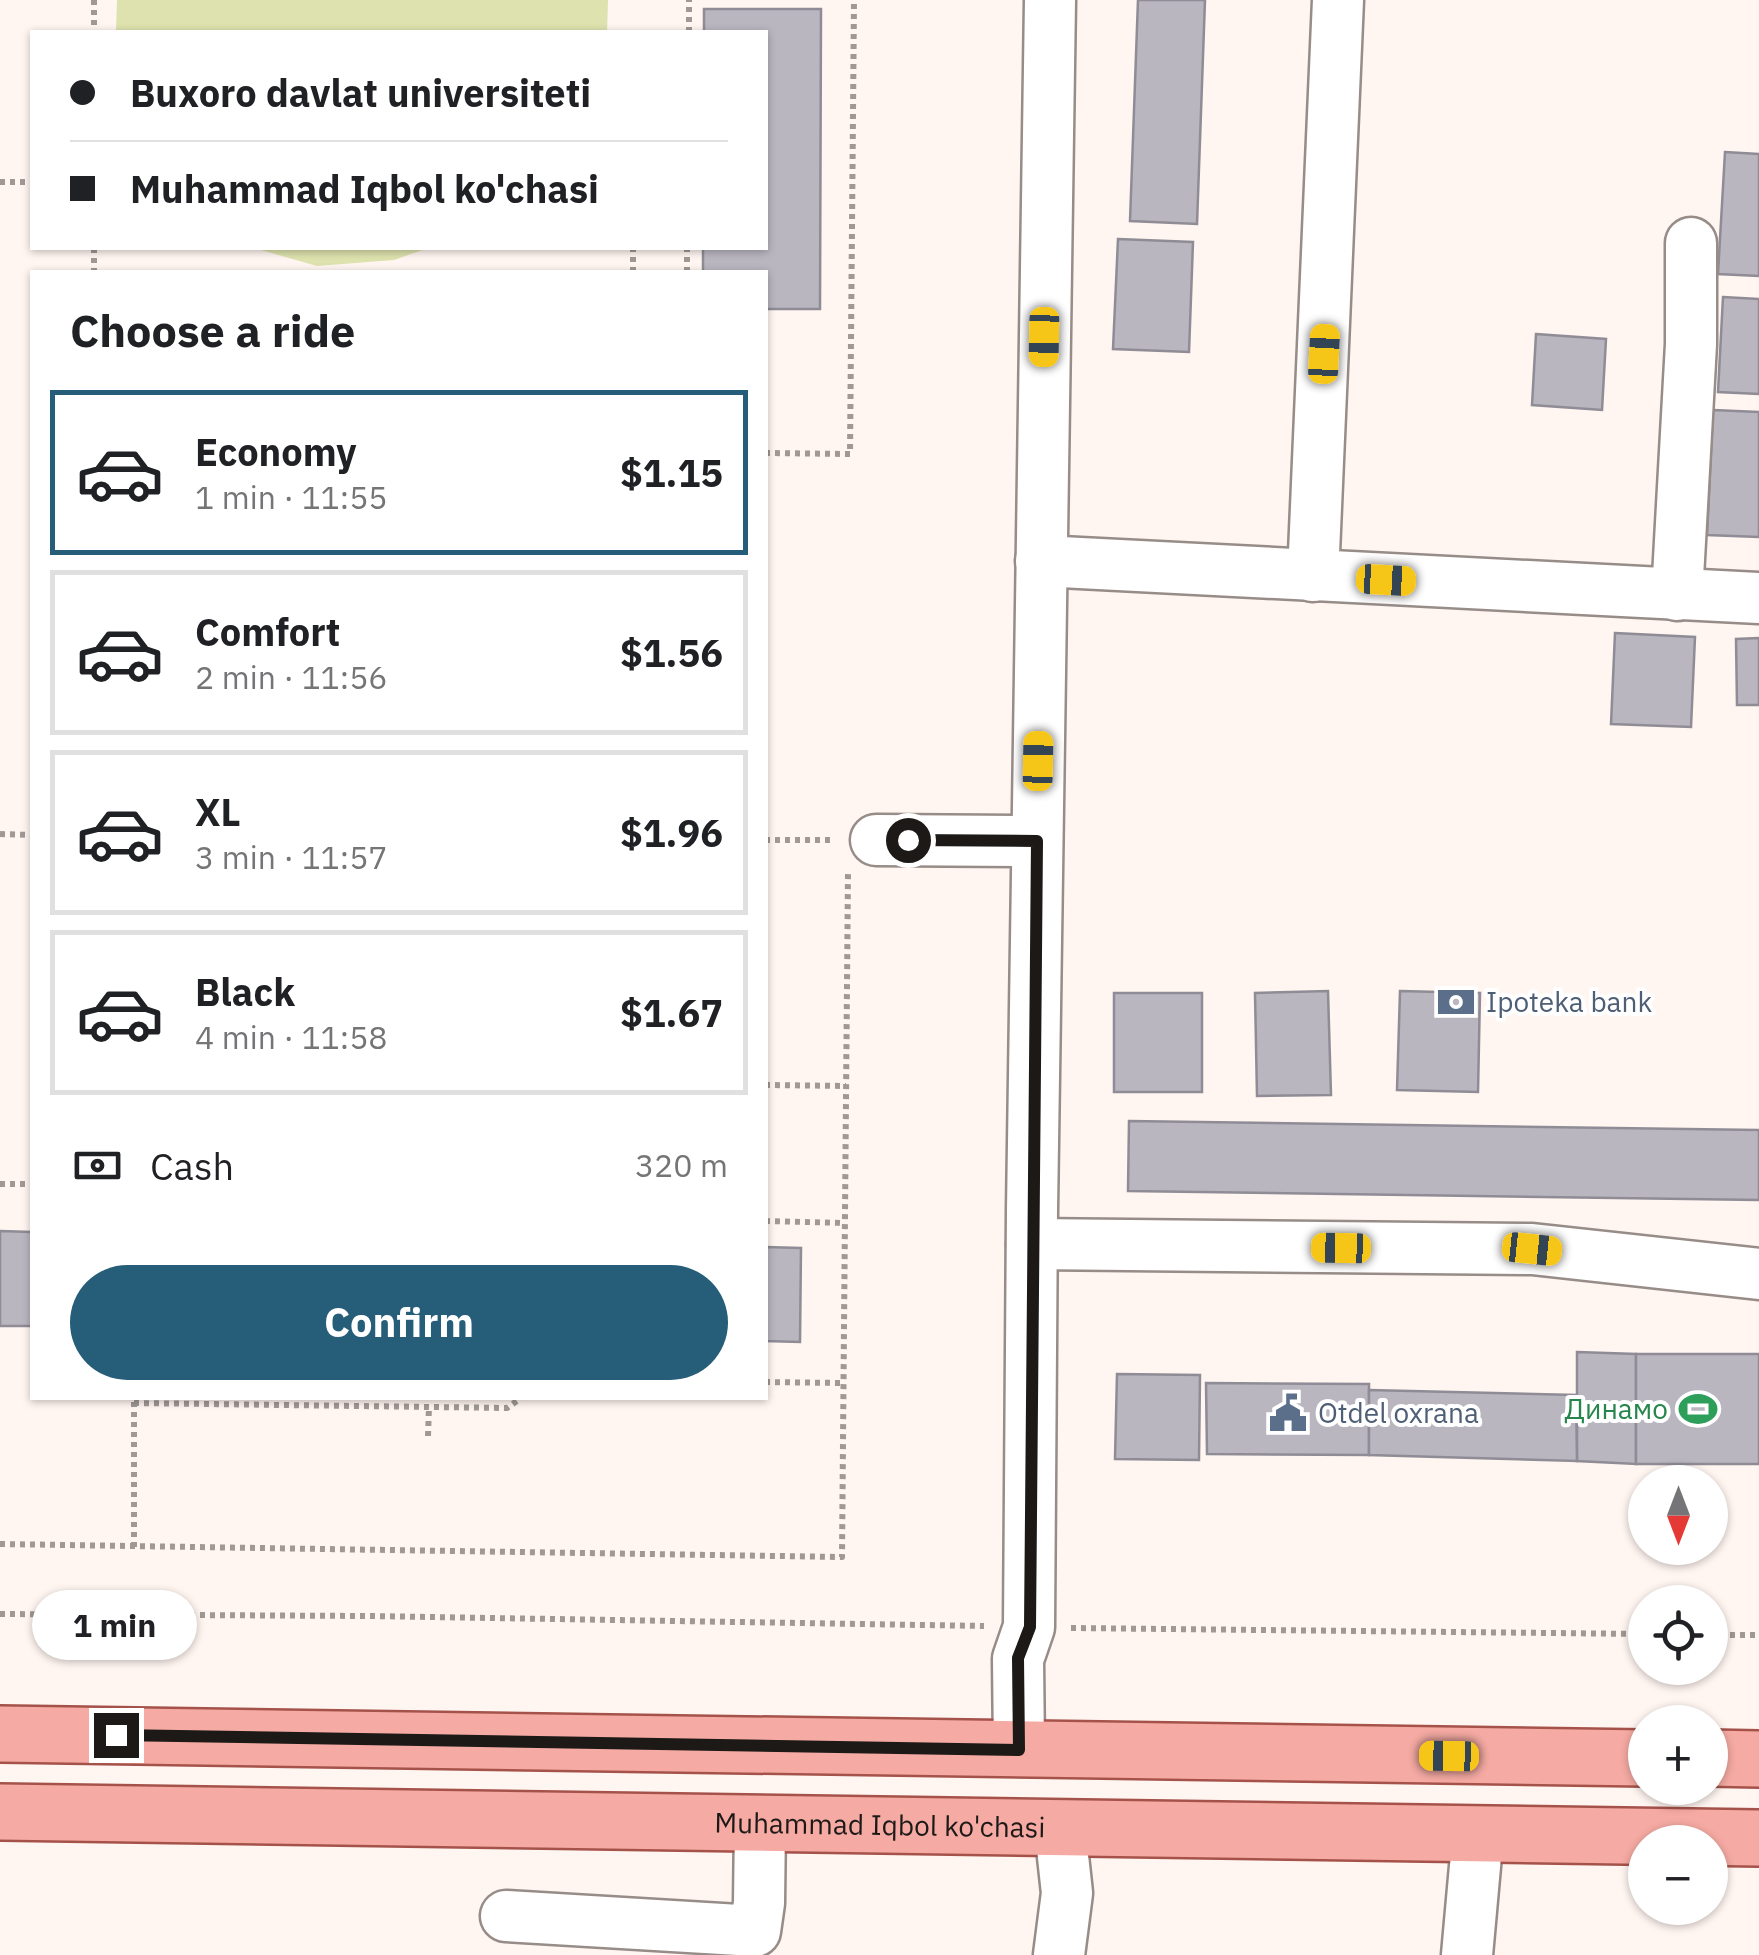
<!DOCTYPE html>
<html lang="en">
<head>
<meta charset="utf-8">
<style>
  body { margin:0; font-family:"IBM Plex Sans",sans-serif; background:#f2f2f2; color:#202124; height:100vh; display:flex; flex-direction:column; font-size:38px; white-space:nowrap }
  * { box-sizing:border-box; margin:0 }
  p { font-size:32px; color:#757577 }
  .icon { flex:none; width:55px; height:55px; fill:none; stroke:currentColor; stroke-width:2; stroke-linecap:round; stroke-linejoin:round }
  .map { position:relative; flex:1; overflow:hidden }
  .details { position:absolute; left:30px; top:270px; width:738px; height:1130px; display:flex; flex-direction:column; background:#fff; border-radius:0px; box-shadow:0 2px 8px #0004 }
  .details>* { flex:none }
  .banner { position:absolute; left:30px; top:30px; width:738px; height:220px; border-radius:0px; box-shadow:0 2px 8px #0004; display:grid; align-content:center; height:220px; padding:0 40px; background:#fff }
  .needle { width:65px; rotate:180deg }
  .buttons { position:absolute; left:1628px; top:1465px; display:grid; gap:20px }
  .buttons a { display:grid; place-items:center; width:100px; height:100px; border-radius:50%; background:#fff; box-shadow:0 2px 8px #0004; font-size:50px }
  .end { position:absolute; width:45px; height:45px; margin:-22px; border:12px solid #1c1917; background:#fff; box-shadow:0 0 0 5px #fff }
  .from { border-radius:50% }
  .bubble { position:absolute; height:70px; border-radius:35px; background:#fff; box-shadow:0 2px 8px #0004; font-size:32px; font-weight:800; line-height:70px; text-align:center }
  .car { position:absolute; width:30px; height:60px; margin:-30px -15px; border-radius:12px; box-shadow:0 0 8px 2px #0007; background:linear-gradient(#f5c518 24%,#345 0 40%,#f5c518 0 76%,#345 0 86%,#f5c518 0) }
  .banner b { display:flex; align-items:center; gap:35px; height:95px; font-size:38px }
  .banner b+b { border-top:2px solid #e0e0e0 }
  .banner i { width:25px; height:25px; background:#202124 }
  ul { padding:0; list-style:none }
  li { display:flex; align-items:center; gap:30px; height:165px; margin:0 20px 15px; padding:0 20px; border:5px solid #e0e0e0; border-radius:0px }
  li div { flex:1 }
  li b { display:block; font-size:38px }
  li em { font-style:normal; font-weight:800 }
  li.selected { border-color:#265d78 }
  li>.icon { width:90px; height:90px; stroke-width:1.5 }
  h2 { padding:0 40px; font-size:45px; line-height:120px }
  .pay { display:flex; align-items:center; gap:25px; height:110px; padding:0 40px; font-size:38px }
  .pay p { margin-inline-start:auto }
  .cta { display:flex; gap:20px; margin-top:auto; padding:20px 40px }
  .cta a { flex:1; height:115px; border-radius:60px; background:#265d78; color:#fff; font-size:40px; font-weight:800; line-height:115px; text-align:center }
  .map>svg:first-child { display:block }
  .green { fill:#dde2ae }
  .building { fill:#b9b6c0; stroke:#8f8c96; stroke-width:2.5 }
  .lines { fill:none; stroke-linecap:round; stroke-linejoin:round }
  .minor-casing { stroke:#978c87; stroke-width:55 }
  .major-casing { stroke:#a5534a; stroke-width:60 }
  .path { stroke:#9f9895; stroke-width:6; stroke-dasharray:5 5; stroke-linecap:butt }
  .minor { stroke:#fff; stroke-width:50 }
  .major { stroke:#f5aaa3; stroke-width:55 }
  .route { stroke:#1c1917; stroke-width:12 }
  .labels { text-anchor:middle; stroke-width:8; stroke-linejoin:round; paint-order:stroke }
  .service-label { font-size:28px; fill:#4e5e75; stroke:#fff; text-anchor:start }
  .leisure-label { font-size:28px; fill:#27864d; stroke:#fff; text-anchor:end }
  .street-label { font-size:28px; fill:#1c1917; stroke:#fff }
</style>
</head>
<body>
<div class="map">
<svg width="1759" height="1955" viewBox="0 0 1759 1955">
  <rect width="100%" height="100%" fill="#fff5f1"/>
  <!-- green -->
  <g class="green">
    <path d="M117 0H608L607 32H116Z"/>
    <path d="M254 248H428L394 260 317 266Z"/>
  </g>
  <!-- building -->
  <g class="building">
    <path d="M1138 0H1205L1197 224 1130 221Z"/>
    <path d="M704 9H821L820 309H765V272H703V248H765V32H704Z"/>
    <path d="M1725 152 1759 154V276L1718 274Z"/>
    <path d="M1118 239 1193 242 1189 352 1113 349Z"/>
    <path d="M1723 297 1759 299V394L1718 392Z"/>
    <path d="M1536 334 1606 339 1602 410 1532 405Z"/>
    <path d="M1713 410 1759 412V537L1707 535Z"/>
    <path d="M1615 633 1695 637 1691 727 1611 724Z"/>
    <path d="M1759 638V705H1737L1736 639Z"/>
    <path d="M1328 991 1331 1095 1257 1096 1255 993Z"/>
    <path d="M1400 991 1480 993 1478 1092 1397 1090Z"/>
    <rect x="1114" y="993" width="88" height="99"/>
    <path d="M1129 1121 1759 1130V1200L1128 1191Z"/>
    <path d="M0 1231 32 1232V1326H0Z"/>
    <path d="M765 1247 801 1248 800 1342 765 1341Z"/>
    <path d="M1577 1352 1636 1354V1464L1577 1461Z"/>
    <rect x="1636" y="1354" width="123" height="110"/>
    <path d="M1117 1374 1200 1375 1199 1460 1115 1459Z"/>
    <path d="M1206 1383 1369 1384V1455L1207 1454Z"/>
    <path d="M1369 1390 1576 1395 1577 1461 1369 1455Z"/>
  </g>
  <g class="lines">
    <!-- minor casing -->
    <g class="minor-casing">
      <g id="minor">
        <path d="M1041 561 1759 598"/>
        <path d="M1313 576 1338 0"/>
        <path d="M1677 595 1691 344V243"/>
        <path d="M876 840 1037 841"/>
        <path d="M1032 1244 1532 1249 1759 1274"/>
        <path d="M1019 1750 1018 1659 1029 1627 1032 1210 1050 0"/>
        <path d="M506 1916 755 1931 759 1903 760 1824"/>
        <path d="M1059 1955 1067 1893 1060 1829"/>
        <path d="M1467 1955 1478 1833"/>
      </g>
    </g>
    <!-- major casing -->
    <g class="major-casing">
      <g id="major">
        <path d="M0 1734 1645 1758"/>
        <path d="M1710 1758 1759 1759"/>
        <path id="s1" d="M0 1812 1759 1838"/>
      </g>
    </g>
    <!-- path -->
    <g class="path">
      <path d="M94 0V32"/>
      <path d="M689 32V0"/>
      <path d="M0 182H32"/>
      <path d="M94 248V272"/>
      <path d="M633 272V248"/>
      <path d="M687 272V248"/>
      <path d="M765 453 850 454 854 0"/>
      <path d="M0 834 32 835"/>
      <path d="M765 840H834"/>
      <path d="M765 1085 846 1086"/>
      <path d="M0 1184H32"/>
      <path d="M765 1221 845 1223"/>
      <path d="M765 1382 844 1383"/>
      <path d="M134 1403 507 1408 521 1398"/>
      <path d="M428 1436 429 1407"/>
      <path d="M0 1544 842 1557 848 871"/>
      <path d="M134 1547V1398"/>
      <path d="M0 1614 368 1616 984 1626"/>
      <path d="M1071 1628 1645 1634"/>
      <path d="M1710 1635H1759"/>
    </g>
    <!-- minor -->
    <use href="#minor" class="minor"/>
    <!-- major -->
    <use href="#major" class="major"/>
  </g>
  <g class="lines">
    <!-- route -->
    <path class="route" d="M116 1735 1019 1750 1018 1658 1030 1627 1037 841 908 840"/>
  </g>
  <!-- icons -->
  <defs>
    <g id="bank-bare" transform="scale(3)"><path d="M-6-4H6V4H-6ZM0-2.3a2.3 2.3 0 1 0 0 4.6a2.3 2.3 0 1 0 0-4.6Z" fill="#5c6f8a" stroke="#fff" stroke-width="2.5" paint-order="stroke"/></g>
    <g id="stadium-bare" transform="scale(3)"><path d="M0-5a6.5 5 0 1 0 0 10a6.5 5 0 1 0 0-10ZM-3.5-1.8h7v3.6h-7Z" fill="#2e9e5b" stroke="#fff" stroke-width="2.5" paint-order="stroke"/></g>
    <g id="civic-bare" transform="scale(3)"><path d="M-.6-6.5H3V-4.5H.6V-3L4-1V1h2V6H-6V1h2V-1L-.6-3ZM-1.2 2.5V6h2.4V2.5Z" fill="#5c6f8a" stroke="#fff" stroke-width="2.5" paint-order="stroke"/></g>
  </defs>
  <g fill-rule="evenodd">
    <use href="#bank-bare" x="1456" y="1002"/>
    <use href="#stadium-bare" x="1698" y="1409"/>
    <use href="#civic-bare" x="1288" y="1413"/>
  </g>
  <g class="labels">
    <!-- service labels -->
    <g class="service-label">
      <text x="1486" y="1012">Ipoteka bank</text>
      <text x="1318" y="1423">Otdel oxrana</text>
    </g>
    <!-- leisure labels -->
    <g class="leisure-label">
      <text x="1668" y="1419">Динамо</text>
    </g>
    <!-- street labels -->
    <g class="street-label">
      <text dy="10" stroke="none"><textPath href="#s1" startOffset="880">Muhammad Iqbol ko'chasi</textPath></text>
    </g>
  </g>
</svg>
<div class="buttons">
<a><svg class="needle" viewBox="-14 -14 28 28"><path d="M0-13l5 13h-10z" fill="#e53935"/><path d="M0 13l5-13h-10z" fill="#757577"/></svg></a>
<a><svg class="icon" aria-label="locate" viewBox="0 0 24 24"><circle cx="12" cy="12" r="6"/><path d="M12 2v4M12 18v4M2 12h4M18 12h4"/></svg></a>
<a>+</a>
<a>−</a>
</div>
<i class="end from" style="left:908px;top:840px"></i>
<i class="end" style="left:116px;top:1735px"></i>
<div class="bubble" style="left:32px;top:1590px;width:165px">1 min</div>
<i class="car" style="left:1044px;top:337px;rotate:181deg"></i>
<i class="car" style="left:1324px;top:354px;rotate:3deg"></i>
<i class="car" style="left:1386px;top:580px;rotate:93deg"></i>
<i class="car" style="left:1038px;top:761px;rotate:1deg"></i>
<i class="car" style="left:1341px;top:1248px;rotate:271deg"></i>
<i class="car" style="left:1532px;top:1249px;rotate:96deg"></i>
<i class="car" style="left:1449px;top:1756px;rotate:271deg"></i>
<div class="banner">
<b><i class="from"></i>Buxoro davlat universiteti</b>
<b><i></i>Muhammad Iqbol ko'chasi</b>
</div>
<section class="details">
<h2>Choose a ride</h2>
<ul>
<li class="selected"><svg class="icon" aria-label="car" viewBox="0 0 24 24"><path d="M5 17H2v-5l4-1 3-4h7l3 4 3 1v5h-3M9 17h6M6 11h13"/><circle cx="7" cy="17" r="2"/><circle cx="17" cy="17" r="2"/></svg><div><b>Economy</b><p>1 min · 11:55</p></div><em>$1.15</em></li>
<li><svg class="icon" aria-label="car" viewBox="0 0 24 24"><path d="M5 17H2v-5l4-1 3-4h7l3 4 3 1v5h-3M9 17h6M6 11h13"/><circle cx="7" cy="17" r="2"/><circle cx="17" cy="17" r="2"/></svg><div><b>Comfort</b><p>2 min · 11:56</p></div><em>$1.56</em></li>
<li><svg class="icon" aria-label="car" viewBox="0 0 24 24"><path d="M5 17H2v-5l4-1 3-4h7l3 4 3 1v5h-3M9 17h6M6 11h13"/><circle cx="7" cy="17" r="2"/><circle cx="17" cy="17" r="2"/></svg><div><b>XL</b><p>3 min · 11:57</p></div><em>$1.96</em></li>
<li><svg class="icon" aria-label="car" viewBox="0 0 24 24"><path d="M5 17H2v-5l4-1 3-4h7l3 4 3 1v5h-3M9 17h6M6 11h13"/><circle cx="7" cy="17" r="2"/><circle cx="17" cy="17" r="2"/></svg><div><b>Black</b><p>4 min · 11:58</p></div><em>$1.67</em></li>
</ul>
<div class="pay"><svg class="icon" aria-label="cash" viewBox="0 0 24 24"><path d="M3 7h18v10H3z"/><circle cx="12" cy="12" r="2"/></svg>Cash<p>320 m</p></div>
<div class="cta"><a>Confirm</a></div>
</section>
</div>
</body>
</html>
